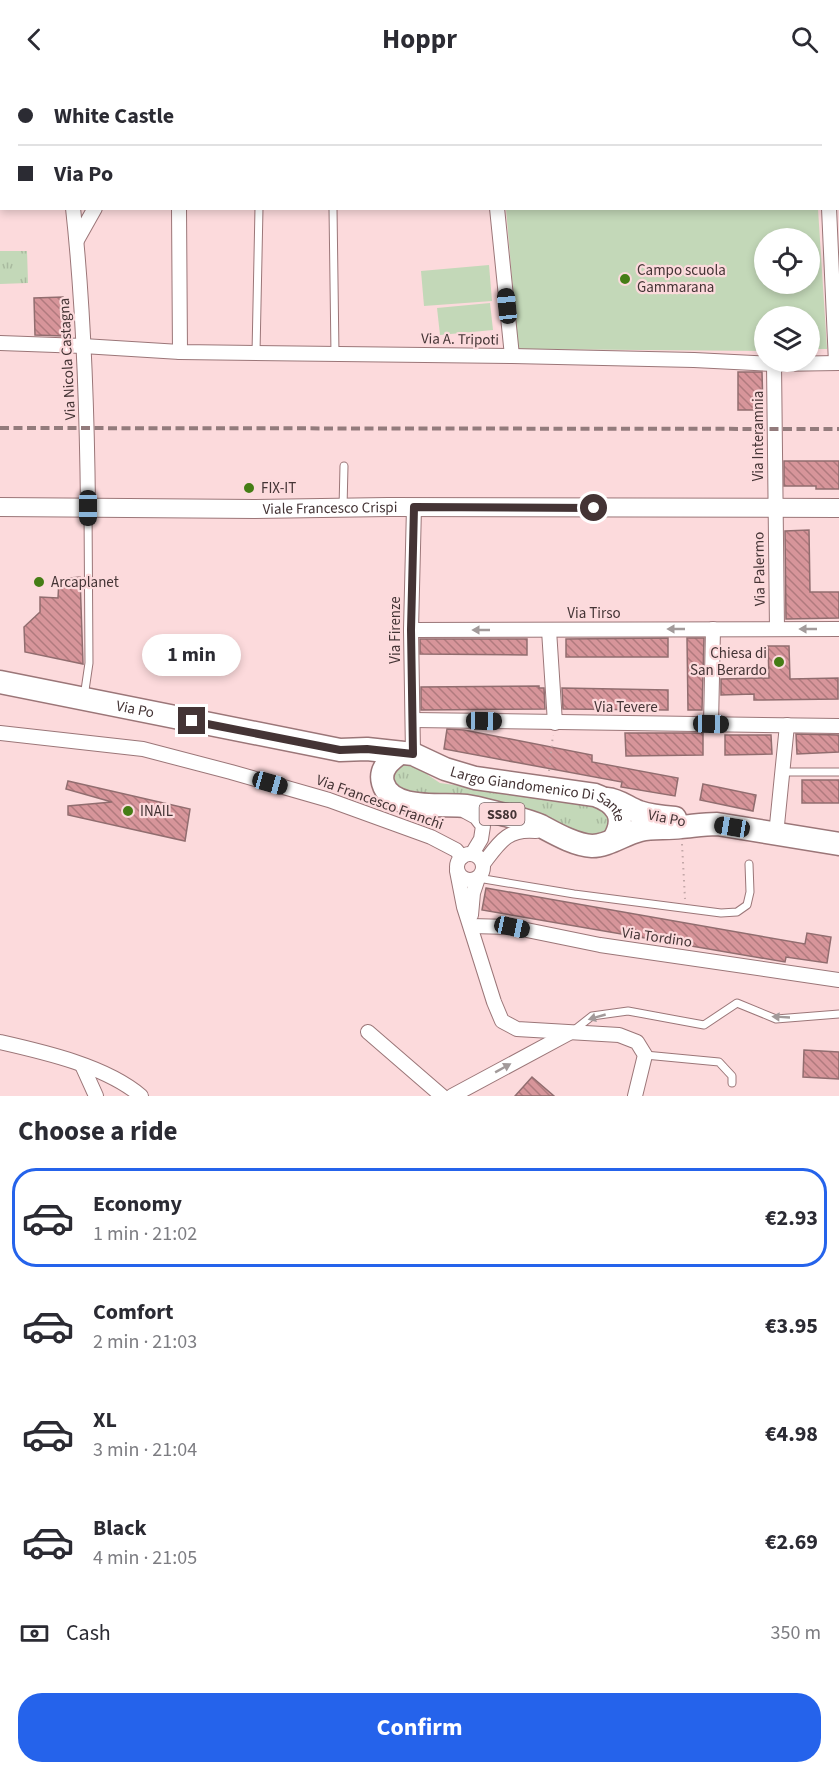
<!DOCTYPE html>
<html lang="en">
<head>
<meta charset="utf-8">
<style>
  body { margin:0; font-family:"Source Sans 3",sans-serif; background:#f2f2f3; color:#2b2b33; height:100vh; display:flex; flex-direction:column; font-size:22px; white-space:nowrap }
  * { box-sizing:border-box; margin:0 }
  p { font-size:20px; color:#7c7c81 }
  .icon { flex:none; width:33px; height:33px; fill:none; stroke:currentColor; stroke-width:2; stroke-linecap:round; stroke-linejoin:round }
  .map { position:relative; height:1018px; overflow:hidden }
  .side { display:flex; flex-direction:column; background:#fff; flex:1 }
  .side>* { flex:none }
  .guide { position:absolute; left:0px; top:0px; width:840px; height:132px; box-shadow:0 3px 9px #0003; display:grid; align-content:center; height:132px; padding:0 18px; background:#fff }
  .tools { position:absolute; left:754px; top:150px; display:grid; gap:12px }
  .tools a { display:grid; place-items:center; width:66px; height:66px; border-radius:50%; background:#fff; box-shadow:0 3px 9px #0003; font-size:30px }
  .end { position:absolute; width:27px; height:27px; margin:-14px; border:8px solid #443435; background:#fff; box-shadow:0 0 0 3px #fff }
  .from { border-radius:50% }
  .bubble { position:absolute; height:42px; border-radius:21px; background:#fff; box-shadow:0 3px 9px #0003; font-size:20px; font-weight:700; line-height:42px; text-align:center }
  .car { position:absolute; width:18px; height:36px; margin:-18px -9px; border-radius:8px; box-shadow:0 0 4px 2px #0007; background:linear-gradient(#222 24%,#8ab4d8 0 40%,#222 0 76%,#8ab4d8 0 86%,#222 0) }
  .guide b { display:flex; align-items:center; gap:21px; height:57px; font-size:22px }
  .guide b+b { border-top:2px solid #e1e1e2 }
  .guide i { width:15px; height:15px; background:#2b2b33 }
  ul { padding:0; list-style:none }
  li { display:flex; align-items:center; gap:18px; height:99px; margin:0 12px 9px; padding:0 6px; border:3px solid transparent; border-radius:24px }
  li div { flex:1 }
  li b { display:block; font-size:22px }
  li em { font-style:normal; font-weight:700 }
  li.active { border-color:#2563eb }
  li>.icon { width:54px; height:54px; stroke-width:1.5 }
  h2 { padding:0 18px; font-size:27px; line-height:72px }
  .pay { display:flex; align-items:center; gap:15px; height:66px; padding:0 18px; font-size:22px }
  .pay p { margin-inline-start:auto }
  .cta { display:flex; gap:12px; margin-top:auto; padding:12px 18px }
  .cta a { flex:1; height:69px; border-radius:24px; background:#2563eb; color:#fff; font-size:24px; font-weight:700; line-height:69px; text-align:center }
  header { display:flex; justify-content:space-between; align-items:center; height:78px; padding:0 18px; background:#fff; font-size:27px; font-weight:700 }
  .map>svg:first-child { display:block }
  .grass { fill:url(#grass-tufts) }
  .pitch { fill:#c3d8b8; fill-rule:evenodd }
  .building { fill:url(#building-back-hatch); stroke:#916d6f; stroke-width:1.5 }
  .lines { fill:none; stroke-linecap:round; stroke-linejoin:round }
  .service-casing { stroke:#9b7678; stroke-width:9 }
  .minor-casing { stroke:#9b7678; stroke-width:16 }
  .tertiary-casing { stroke:#9b7678; stroke-width:20 }
  .primary-casing { stroke:#9b7678; stroke-width:25 }
  .path { stroke:#c3a7a8; stroke-width:2; stroke-dasharray:1.5 4.5; stroke-linecap:butt }
  .service { stroke:#fff; stroke-width:7 }
  .minor { stroke:#fff; stroke-width:14 }
  .tertiary { stroke:#fff; stroke-width:18 }
  .primary { stroke:#fff; stroke-width:22 }
  .rail { stroke:#937b7c; stroke-width:4; stroke-dasharray:9 4.5; stroke-linecap:butt }
  .oneway { fill:#a29a9a }
  .route { stroke:#443435; stroke-width:8 }
  .poi-dot { fill:#457d15; stroke:#fcdadc; stroke-width:2 }
  .labels { text-anchor:middle; stroke-width:4.5; stroke-linejoin:round; paint-order:stroke }
  .shield { fill:#fcdadc; stroke:#7b6667; stroke-width:1.5 }
  .shield-label { font-size:14px; font-weight:bold; fill:#443435 }
  .poi-label { font-size:15px; fill:#443435; stroke:#fcdadc; text-anchor:start }
  .street-label { font-size:15px; fill:#443435; stroke:#fcdadc }
</style>
</head>
<body>
<header><svg class="icon" aria-label="back" viewBox="0 0 24 24"><path d="M15 5l-7 7 7 7"/></svg>Hoppr<svg class="icon" aria-label="search" viewBox="0 0 24 24"><circle cx="10" cy="10" r="6"/><path d="M15 15l6 6"/></svg></header>
<div class="map">
<svg width="839" height="1018" viewBox="0 0 839 1018">
  <defs>
    <pattern id="grass-tufts" width="24" height="20" patternUnits="userSpaceOnUse" patternTransform="scale(1.5)"><rect width="24" height="20" fill="#c3d8b8"/><path d="M3 7l-1-3M5 7V3M7 7l1-3M15 17l-1-3M17 17v-4M19 17l1-3" fill="none" stroke="#a9ba9f"/></pattern>
    <pattern id="building-back-hatch" width="6" height="6" patternUnits="userSpaceOnUse" patternTransform="scale(1.5)"><rect width="6" height="6" fill="#d7959a"/><path d="M-1 5l2 2M0 0l6 6M5-1l2 2" fill="none" stroke="#b07a7e"/></pattern>
  </defs>
  <rect width="100%" height="100%" fill="#fcdadc"/>
  <!-- grass -->
  <g class="grass">
    <path d="M0 173H27L28 205 0 206Z"/>
    <path d="M401 683 424 689 428 697 440 705 592 726 610 733 609 754 592 758 407 716 395 709 392 694Z"/>
  </g>
  <!-- pitch -->
  <g class="pitch">
    <path d="M495 0H810V1L495 2Z"/>
    <path d="M506 131H818L827 271H810V238H765V273L518 271ZM765 160H810V206H765Z"/>
    <path d="M489 187 492 223 424 228 421 193Z"/>
    <path d="M490 225 493 252 440 257 437 230Z"/>
  </g>
  <!-- building -->
  <g class="building">
    <path d="M63 219 64 258 35 257 34 220Z"/>
    <path d="M738 294H762L763 332H738Z"/>
    <path d="M784 383H839V411H816V408H784Z"/>
    <path d="M809 452 810 514H839V540L786 541 785 453Z"/>
    <path d="M80 499 83 586 25 574 24 549 40 534V519L58 520 59 501Z"/>
    <path d="M668 560V579H566V561Z"/>
    <path d="M687 560H704L702 632H688Z"/>
    <path d="M420 561H527V577L420 576Z"/>
    <path d="M768 568H789L790 601 838 600V621L754 622V616L721 617V601L769 600Z"/>
    <path d="M539 608V610H544L545 631 421 632V609Z"/>
    <path d="M562 610 668 612V632L563 631Z"/>
    <path d="M447 651 464 652 592 677V684L678 700 675 718 621 709 622 704 444 671Z"/>
    <path d="M625 655H703V677L626 678Z"/>
    <path d="M796 656 839 657V674L797 676Z"/>
    <path d="M725 657H771L772 676 725 677Z"/>
    <rect x="802" y="702" width="37" height="23"/>
    <path d="M68 703 190 731 185 763 68 737V728L112 724 66 711Z"/>
    <path d="M703 706 756 717 753 733 700 722Z"/>
    <path d="M486 810 805 866 807 855 831 859 827 885 786 879 785 884 482 832Z"/>
    <path d="M804 972 839 974V1001L803 999Z"/>
    <path d="M532 999 554 1018H515Z"/>
  </g>
  <g class="lines">
    <!-- service casing -->
    <g class="service-casing">
      <g id="service">
        <path d="M333 130 335 276"/>
        <path d="M256 275 259 130"/>
        <path d="M343 430 344 388"/>
        <path d="M84 619 89 585 88 430"/>
        <path d="M784 694H839"/>
        <path d="M478 800 574 816 721 835 737 834 747 827 750 814 749 786"/>
        <path d="M573 953 592 938 628 933 704 947 737 925 776 941 839 936"/>
        <path d="M645 977 719 984 732 998V1005"/>
      </g>
    </g>
    <!-- minor casing -->
    <g class="minor-casing">
      <g id="minor">
        <path d="M143 0 151 2"/>
        <path d="M485 0V2"/>
        <path d="M821 0V2"/>
        <path d="M220 2 225 0"/>
        <path d="M0 80H2"/>
        <path d="M838 90H839"/>
        <path d="M73 130C84 230 87 331 88 430"/>
        <path d="M179 130 180 274"/>
        <path d="M497 130 512 278"/>
        <path d="M829 130 836 285"/>
        <path d="M77 162 95 130"/>
        <path d="M0 265 83 268 180 274 512 278 694 282 774 286 839 285"/>
        <path d="M774 286 777 551"/>
        <path d="M411 552 839 551"/>
        <path d="M549 552 555 645"/>
        <path d="M413 642 839 648"/>
        <path d="M711 646 713 551"/>
        <path d="M0 655 143 671 231 694 329 722 431 759 456 772 462 779"/>
        <path d="M413 676 411 552 414 429"/>
        <path d="M465 733 476 739 483 748 481 761 472 776"/>
        <path d="M776 757 787 647"/>
        <circle cx="470" cy="789" r="13"/>
        <path d="M483 786C499 765 507 750 536 753"/>
        <path d="M457 793 464 829 494 924 502 943 517 951 619 957 637 964 645 977 635 1018"/>
        <path d="M471 837 473 815 478 800"/>
        <path d="M471 848 512 849 600 867 839 902"/>
        <path d="M368 954 442 1018"/>
        <path d="M0 964C44 974 106 988 141 1018"/>
        <path d="M82 987 96 1018"/>
        <path d="M452 1018 569 955"/>
      </g>
    </g>
    <!-- tertiary casing -->
    <g class="tertiary-casing">
      <g id="tertiary">
        <path id="s1" d="M0 429 255 431 388 429 839 430"/>
      </g>
    </g>
    <!-- primary casing -->
    <g class="primary-casing">
      <g id="primary">
        <path id="s2" d="M0 604 340 672 367 671 413 676 445 691 475 700 595 717C617 725 627 739 614 761"/>
        <path d="M400 675C390 682 379 691 383 705 391 734 444 725 466 728 479 730 493 734 506 737 517 740 530 743 541 748 556 756 575 767 592 768 608 768 624 756 640 752 653 749 667 751 681 749 693 748 704 746 717 746L839 766"/>
        <path d="M607 721C619 722 628 730 639 734 651 738 663 739 675 740"/>
      </g>
    </g>
    <!-- path -->
    <g class="path">
      <path d="M549 693 553 657"/>
      <path d="M682 766 685 821"/>
    </g>
    <!-- service -->
    <use href="#service" class="service"/>
    <!-- minor -->
    <use href="#minor" class="minor"/>
    <!-- tertiary -->
    <use href="#tertiary" class="tertiary"/>
    <!-- primary -->
    <use href="#primary" class="primary"/>
    <!-- rail -->
    <path class="rail" d="M0 350 839 351"/>
  </g>
  <!-- one-way arrows -->
  <defs><path id="oneway-solid" d="M-6-.8H1V-3.2L6.5 0L1 3.2V.8H-6Z" transform="scale(1.5)"/></defs>
  <g class="oneway">
    <use href="#oneway-solid" transform="translate(676 551) rotate(180)"/>
    <use href="#oneway-solid" transform="translate(808 551) rotate(180)"/>
    <use href="#oneway-solid" transform="translate(481 552) rotate(180)"/>
    <use href="#oneway-solid" transform="translate(597 939) rotate(164)"/>
    <use href="#oneway-solid" transform="translate(781 939) rotate(-177)"/>
    <use href="#oneway-solid" transform="translate(503 990) rotate(-29)"/>
  </g>
  <g class="lines">
    <!-- route -->
    <path class="route" d="M192 643 340 672 367 671 413 676 411 552 414 429 594 430"/>
  </g>
  <!-- markers -->
  <g class="poi-dot">
    <circle cx="625" cy="201" r="6"/>
    <circle cx="249" cy="410" r="6"/>
    <circle cx="39" cy="504" r="6"/>
    <circle cx="779" cy="584" r="6"/>
    <circle cx="128" cy="733" r="6"/>
  </g>
  <g class="labels">
    <!-- shield labels -->
    <rect class="shield" x="479.5" y="725" width="45" height="22" rx="4.5"/>
    <g class="shield-label">
      <text x="502" y="741">SS80</text>
    </g>
    <!-- poi labels -->
    <g class="poi-label">
      <text x="637" y="197">Campo scuola<tspan x="637" dy="17">Gammarana</tspan></text>
      <text x="261" y="415">FIX-IT</text>
      <text x="51" y="509">Arcaplanet</text>
      <text x="767" y="580" text-anchor="end">Chiesa di<tspan x="767" dy="17">San Berardo</tspan></text>
      <text x="140" y="738">INAIL</text>
    </g>
    <!-- street labels -->
    <g class="street-label">
      <text transform="translate(460 261) rotate(1)" y="5">Via A. Tripoti</text>
      <text transform="translate(67 281) rotate(-93)" y="5">Via Nicola Castagna</text>
      <text transform="translate(758 358) rotate(-90)" y="5">Via Interamnia</text>
      <text dy="5" stroke="none"><textPath href="#s1" startOffset="330">Viale Francesco Crispi</textPath></text>
      <text transform="translate(759 491) rotate(-91)" y="5">Via Palermo</text>
      <text x="594" y="540">Via Tirso</text>
      <text transform="translate(395 552) rotate(-90)" y="5">Via Firenze</text>
      <text x="626" y="634">Via Tevere</text>
      <text dy="5" stroke="none"><textPath href="#s2" startOffset="138">Via Po</textPath></text>
      <text dy="5" stroke="none"><textPath href="#s2" startOffset="554">Largo Giandomenico Di Sante</textPath></text>
      <text transform="translate(380 724) rotate(20)" y="5">Via Francesco Franchi</text>
      <text transform="translate(667 740) rotate(11)" y="5">Via Po</text>
      <text transform="translate(657 859) rotate(8)" y="5">Via Tordino</text>
    </g>
  </g>
</svg>
<div class="tools">
<a><svg class="icon" aria-label="locate" viewBox="0 0 24 24"><circle cx="12" cy="12" r="6"/><path d="M12 2v4M12 18v4M2 12h4M18 12h4"/></svg></a>
<a><svg class="icon" aria-label="layers" viewBox="0 0 24 24"><path d="M12 4l9 5-9 5-9-5zM3 14l9 5 9-5"/></svg></a>
</div>
<i class="end from" style="left:594px;top:430px"></i>
<i class="end" style="left:192px;top:643px"></i>
<div class="bubble" style="left:142px;top:556px;width:99px">1 min</div>
<i class="car" style="left:507px;top:228px;rotate:354deg"></i>
<i class="car" style="left:88px;top:430px;rotate:180deg"></i>
<i class="car" style="left:484px;top:643px;rotate:91deg"></i>
<i class="car" style="left:711px;top:646px;rotate:91deg"></i>
<i class="car" style="left:270px;top:705px;rotate:106deg"></i>
<i class="car" style="left:732px;top:749px;rotate:279deg"></i>
<i class="car" style="left:512px;top:849px;rotate:102deg"></i>
<div class="guide">
<b><i class="from"></i>White Castle</b>
<b><i></i>Via Po</b>
</div>
</div>
<section class="side">
<h2>Choose a ride</h2>
<ul>
<li class="active"><svg class="icon" aria-label="car" viewBox="0 0 24 24"><path d="M5 17H2v-5l4-1 3-4h7l3 4 3 1v5h-3M9 17h6M6 11h13"/><circle cx="7" cy="17" r="2"/><circle cx="17" cy="17" r="2"/></svg><div><b>Economy</b><p>1 min · 21:02</p></div><em>€2.93</em></li>
<li><svg class="icon" aria-label="car" viewBox="0 0 24 24"><path d="M5 17H2v-5l4-1 3-4h7l3 4 3 1v5h-3M9 17h6M6 11h13"/><circle cx="7" cy="17" r="2"/><circle cx="17" cy="17" r="2"/></svg><div><b>Comfort</b><p>2 min · 21:03</p></div><em>€3.95</em></li>
<li><svg class="icon" aria-label="car" viewBox="0 0 24 24"><path d="M5 17H2v-5l4-1 3-4h7l3 4 3 1v5h-3M9 17h6M6 11h13"/><circle cx="7" cy="17" r="2"/><circle cx="17" cy="17" r="2"/></svg><div><b>XL</b><p>3 min · 21:04</p></div><em>€4.98</em></li>
<li><svg class="icon" aria-label="car" viewBox="0 0 24 24"><path d="M5 17H2v-5l4-1 3-4h7l3 4 3 1v5h-3M9 17h6M6 11h13"/><circle cx="7" cy="17" r="2"/><circle cx="17" cy="17" r="2"/></svg><div><b>Black</b><p>4 min · 21:05</p></div><em>€2.69</em></li>
</ul>
<div class="pay"><svg class="icon" aria-label="cash" viewBox="0 0 24 24"><path d="M3 7h18v10H3z"/><circle cx="12" cy="12" r="2"/></svg>Cash<p>350 m</p></div>
<div class="cta"><a>Confirm</a></div>
</section>
</body>
</html>
